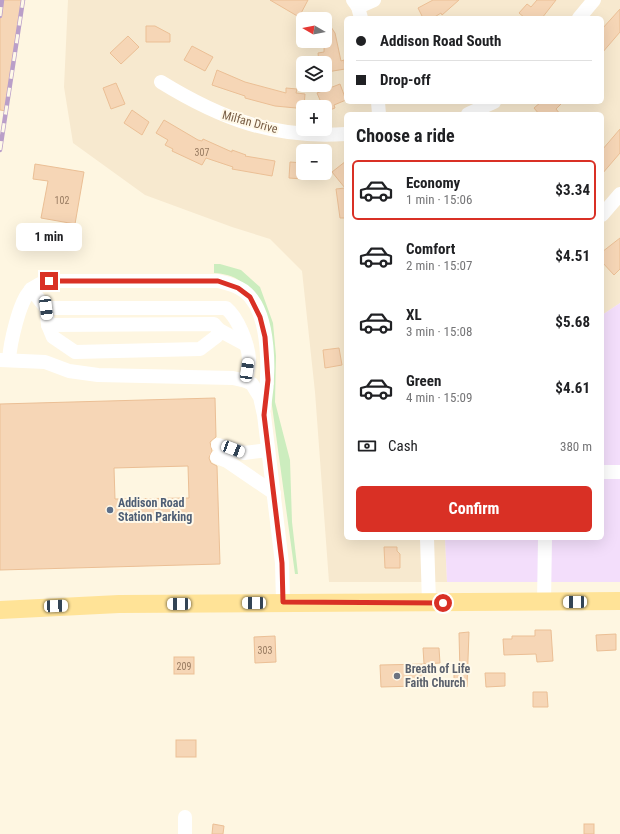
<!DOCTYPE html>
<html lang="en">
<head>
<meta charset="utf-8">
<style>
  body { margin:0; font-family:"Roboto Condensed",sans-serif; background:#f6f6f6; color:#202124; height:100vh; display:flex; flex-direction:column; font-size:15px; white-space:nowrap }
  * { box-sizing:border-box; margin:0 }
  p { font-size:13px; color:#757577 }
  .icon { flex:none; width:22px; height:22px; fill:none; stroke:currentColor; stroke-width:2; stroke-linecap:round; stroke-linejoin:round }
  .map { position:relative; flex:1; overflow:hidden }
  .details { position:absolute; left:344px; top:112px; width:260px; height:428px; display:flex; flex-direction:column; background:#fff; border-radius:6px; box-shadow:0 4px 16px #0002 }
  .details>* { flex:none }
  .guide { position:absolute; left:344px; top:16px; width:260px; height:88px; border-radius:6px; box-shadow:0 4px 16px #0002; display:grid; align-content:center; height:88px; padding:0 12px; background:#fff }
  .needle { width:26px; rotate:279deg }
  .tools { position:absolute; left:296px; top:12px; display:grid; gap:8px }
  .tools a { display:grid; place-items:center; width:36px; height:36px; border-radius:6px; background:#fff; box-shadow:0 4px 16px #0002; font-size:20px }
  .end { position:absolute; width:18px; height:18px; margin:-9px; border:5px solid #d93025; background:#fff; box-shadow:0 0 0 2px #fff }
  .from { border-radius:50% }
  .bubble { position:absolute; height:28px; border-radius:6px; background:#fff; box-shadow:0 4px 16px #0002; font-size:13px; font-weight:700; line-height:28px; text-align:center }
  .car { position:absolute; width:12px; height:24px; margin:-12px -6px; border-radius:5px; box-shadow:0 0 3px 1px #0007; background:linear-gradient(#fff 24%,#345 0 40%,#fff 0 76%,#345 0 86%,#fff 0) }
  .guide b { display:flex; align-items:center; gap:14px; height:38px; font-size:15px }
  .guide b+b { border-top:1px solid #e0e0e0 }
  .guide i { width:10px; height:10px; background:#202124 }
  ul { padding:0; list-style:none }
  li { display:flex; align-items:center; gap:12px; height:60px; margin:0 8px 6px; padding:0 4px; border:2px solid transparent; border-radius:6px }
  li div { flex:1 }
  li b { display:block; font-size:15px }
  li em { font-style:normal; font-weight:700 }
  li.active { border-color:#d93025 }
  li>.icon { width:36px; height:36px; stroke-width:1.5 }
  h2 { padding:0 12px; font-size:18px; line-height:48px }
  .pay { display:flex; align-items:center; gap:10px; height:44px; padding:0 12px; font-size:15px }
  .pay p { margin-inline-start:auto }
  .button { display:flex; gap:8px; margin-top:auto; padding:8px 12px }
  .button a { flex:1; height:46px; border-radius:6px; background:#d93025; color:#fff; font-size:16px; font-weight:700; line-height:46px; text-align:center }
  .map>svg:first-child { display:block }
  .residential { fill:#f7e9cf; fill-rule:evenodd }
  .education { fill:#f3defb }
  .green { fill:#ccedbe }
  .building { fill:#f6d6b6; stroke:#ebbf95; fill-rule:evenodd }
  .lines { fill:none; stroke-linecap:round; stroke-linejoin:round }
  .minor { stroke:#fff; stroke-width:14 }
  .major { stroke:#ffe397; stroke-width:18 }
  .rail-casing { stroke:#ba9fc9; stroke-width:4.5 }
  .rail { stroke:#fff9e9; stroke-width:3; stroke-dasharray:9; stroke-linecap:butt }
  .route { stroke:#d93025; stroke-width:5 }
  .service-dot { fill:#5c6f8a; stroke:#fff9e9; stroke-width:1.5 }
  .worship-dot { fill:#6b7280; stroke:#fff9e9; stroke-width:1.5 }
  .labels { text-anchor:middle; stroke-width:4; stroke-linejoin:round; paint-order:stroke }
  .number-label { font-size:10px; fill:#987b61 }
  .street-label { font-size:12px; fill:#785d45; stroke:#fff9e9 }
  .service-label { font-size:12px; font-weight:bold; fill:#4e5e75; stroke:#fff9e9; text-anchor:start }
  .worship-label { font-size:12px; font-weight:bold; fill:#5b616d; stroke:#fff9e9; text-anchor:start }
</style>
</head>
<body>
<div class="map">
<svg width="620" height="834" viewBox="0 0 620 834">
  <rect width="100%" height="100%" fill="#fef6e1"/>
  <!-- residential -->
  <path class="residential" d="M68 0H620V303L602 315V114H346V538H445L447 582H329L315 392 302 271 270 239 232 227 145 195 73 143 64 87ZM346 18H602V102H346ZM303 19H325V41H303ZM303 63H325V85H303ZM303 107H325V129H303ZM303 151H325V173H303Z"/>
  <!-- education -->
  <path class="education" d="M620 303V582H447L445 538H602V315Z"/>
  <!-- green -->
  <path class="green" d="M214 264H220L241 270 260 287 273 323 276 356 275 402 290 460 292 522 298 574H295L270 391 274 384C269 344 269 275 214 273Z"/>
  <!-- building -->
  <g class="building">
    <path d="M3 0H23L6 111 0 110V18Z"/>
    <path d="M270 0H308L299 17Z"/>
    <path d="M433 0H459L442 15 441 13 433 18H423L418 8Z"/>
    <path d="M537 0H556L542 18H525L519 13 527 4 531 7Z"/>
    <path d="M620 9V32L602 53V29Z"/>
    <path d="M325 18 335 33 341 61 344 60 345 69 327 72 325 63H319L318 53 324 52Z"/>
    <path d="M146 26H155L170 34V42H146Z"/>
    <path d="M128 36 139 47 121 64 110 53Z"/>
    <path d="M192 46 213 57 205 71 184 60Z"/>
    <path d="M217 70 245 82 286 93V88L297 89 296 93 305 94 304 107 296 108 275 106 245 98V96L212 85Z"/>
    <path d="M116 83 125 104 111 109 103 88Z"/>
    <path d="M340 84 346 100 334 105 335 108 325 112V107H323L317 93Z"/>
    <path d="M541 102H563L556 109 560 114H539L534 108Z"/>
    <path d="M132 110 149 122 142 135 124 123Z"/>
    <path d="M164 120 198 140 202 141 203 139 232 152V150L246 155 245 156 275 161 272 176 232 169 233 167 206 158 202 165 172 151 173 149 165 145 168 140 156 133Z"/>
    <path d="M620 129V153L602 174V150Z"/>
    <path d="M346 161V218H340L336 189 345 188 332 172Z"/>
    <path d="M290 162 303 163V179L289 178Z"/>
    <path d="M35 164 84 172 75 224 41 218 48 181 33 179Z"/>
    <path d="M620 238V269L614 275 602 262V252Z"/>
    <path d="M339 348 342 365 325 368 323 350Z"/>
    <path d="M215 398 216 437 210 442 212 451 209 458 211 463 217 466 220 564 0 570V404ZM188 466 189 498 115 499 114 468Z"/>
    <path d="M384 547H397V551L400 554V568H385Z"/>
    <path d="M535 630H551L553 661 537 662 536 654 504 655 503 639H512V636H535Z"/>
    <path d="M469 632 467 687H454V672L460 673 459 633Z"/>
    <path d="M616 634V650L597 651 596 635Z"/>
    <path d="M275 636 276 662 255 663 254 637Z"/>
    <path d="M423 648H439L440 663 424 664Z"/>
    <rect x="174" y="657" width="20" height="17"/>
    <path d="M425 664 426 682 416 683V686L381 687 380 665Z"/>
    <path d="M485 673H505V686L486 687Z"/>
    <path d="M533 692H547L548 707H533Z"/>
    <rect x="176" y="740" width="20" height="17"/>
    <path d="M213 824 224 826 223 834H212Z"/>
    <rect x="584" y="824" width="10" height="10"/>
  </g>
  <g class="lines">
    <!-- minor -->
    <g class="minor">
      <path d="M353 0 358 7 361 18"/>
      <path d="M358 7 374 0"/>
      <path d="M579 18 594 0"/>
      <path d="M161 82C221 119 275 139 346 134"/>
      <path d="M378 102 379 114"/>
      <path d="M468 114 494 102"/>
      <path d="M602 215 620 194"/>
      <path d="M31 289 46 308 48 325 53 337 75 352 200 349 217 336 219 330"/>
      <path d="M46 308H226C238 318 248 343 249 359 249 366 247 374 246 381"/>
      <path d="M48 325 214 324 219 330 245 344"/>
      <path d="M0 360 45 362 69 371 98 375 233 378 246 381 252 384 260 397 264 415 282 563 283 602"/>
      <path d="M9 360C10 344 19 302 30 291 35 285 42 283 49 281H218C227 283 237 286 244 291 272 312 269 378 264 408"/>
      <path d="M218 445 244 453 268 450"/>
      <path d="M217 457 227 461 274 493"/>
      <path d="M602 472H620"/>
      <path d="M427 538 429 603"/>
      <path d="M544 603 545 538"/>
      <path d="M185 817V834"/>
    </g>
    <!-- major -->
    <path class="major" d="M0 610 119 604 620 601"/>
    <!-- rail casing -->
    <g class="rail-casing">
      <g id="rail">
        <path d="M0 16 2 0"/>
        <path d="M0 150 23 0"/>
      </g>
    </g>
    <!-- rail -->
    <use href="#rail" class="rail"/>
  </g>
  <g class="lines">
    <!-- route -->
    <path class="route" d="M49 281H218L238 288 250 297 260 317 265 337 268 380 264 415 282 563 283 602 443 603"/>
  </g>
  <!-- markers -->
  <circle class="service-dot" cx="110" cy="510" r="4"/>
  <circle class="worship-dot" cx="397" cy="676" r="4"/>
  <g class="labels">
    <!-- number labels -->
    <g class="number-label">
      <text x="202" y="156">307</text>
      <text x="62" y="204">102</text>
      <text x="265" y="654">303</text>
      <text x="184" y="670">209</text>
    </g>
    <!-- street labels -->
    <g class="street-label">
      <text transform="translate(250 122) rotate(15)" y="4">Milfan Drive</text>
    </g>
    <!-- service labels -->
    <g class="service-label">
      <text x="118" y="507">Addison Road<tspan x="118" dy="14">Station Parking</tspan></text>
    </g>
    <!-- worship labels -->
    <g class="worship-label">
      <text x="405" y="673">Breath of Life<tspan x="405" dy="14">Faith Church</tspan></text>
    </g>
  </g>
</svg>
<div class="tools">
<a><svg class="needle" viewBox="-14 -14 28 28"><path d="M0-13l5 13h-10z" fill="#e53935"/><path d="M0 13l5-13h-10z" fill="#757577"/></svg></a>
<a><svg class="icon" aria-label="layers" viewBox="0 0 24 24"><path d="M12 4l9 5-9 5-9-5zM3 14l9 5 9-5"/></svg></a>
<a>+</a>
<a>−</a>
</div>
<i class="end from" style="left:443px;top:603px"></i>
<i class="end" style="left:49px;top:281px"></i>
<div class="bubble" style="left:16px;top:223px;width:66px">1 min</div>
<i class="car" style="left:46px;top:308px;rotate:173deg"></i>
<i class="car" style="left:247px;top:370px;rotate:8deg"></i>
<i class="car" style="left:233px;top:449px;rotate:111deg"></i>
<i class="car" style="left:575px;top:602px;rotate:269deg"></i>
<i class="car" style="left:254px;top:603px;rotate:270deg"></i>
<i class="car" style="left:179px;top:604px;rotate:270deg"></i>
<i class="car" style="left:56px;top:606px;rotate:88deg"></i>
<div class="guide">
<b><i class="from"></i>Addison Road South</b>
<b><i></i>Drop-off</b>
</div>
<section class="details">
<h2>Choose a ride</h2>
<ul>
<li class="active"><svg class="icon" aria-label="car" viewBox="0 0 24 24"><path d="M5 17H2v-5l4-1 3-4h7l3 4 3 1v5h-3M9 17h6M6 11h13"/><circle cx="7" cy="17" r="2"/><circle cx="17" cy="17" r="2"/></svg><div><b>Economy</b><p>1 min · 15:06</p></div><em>$3.34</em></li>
<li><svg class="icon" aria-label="car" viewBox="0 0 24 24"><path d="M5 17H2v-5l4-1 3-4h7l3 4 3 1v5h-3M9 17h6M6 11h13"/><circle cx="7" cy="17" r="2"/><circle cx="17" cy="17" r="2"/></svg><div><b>Comfort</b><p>2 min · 15:07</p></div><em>$4.51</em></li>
<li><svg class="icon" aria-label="car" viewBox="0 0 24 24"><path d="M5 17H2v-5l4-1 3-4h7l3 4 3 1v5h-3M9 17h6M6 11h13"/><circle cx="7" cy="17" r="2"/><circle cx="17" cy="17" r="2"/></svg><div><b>XL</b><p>3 min · 15:08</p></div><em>$5.68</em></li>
<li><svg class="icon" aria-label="car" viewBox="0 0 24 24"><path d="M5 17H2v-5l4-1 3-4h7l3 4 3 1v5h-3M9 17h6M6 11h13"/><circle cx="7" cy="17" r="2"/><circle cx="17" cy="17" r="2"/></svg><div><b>Green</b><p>4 min · 15:09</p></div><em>$4.61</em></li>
</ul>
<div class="pay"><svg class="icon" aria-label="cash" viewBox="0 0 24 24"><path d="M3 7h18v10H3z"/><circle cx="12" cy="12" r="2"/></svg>Cash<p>380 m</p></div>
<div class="button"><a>Confirm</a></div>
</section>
</div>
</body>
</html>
